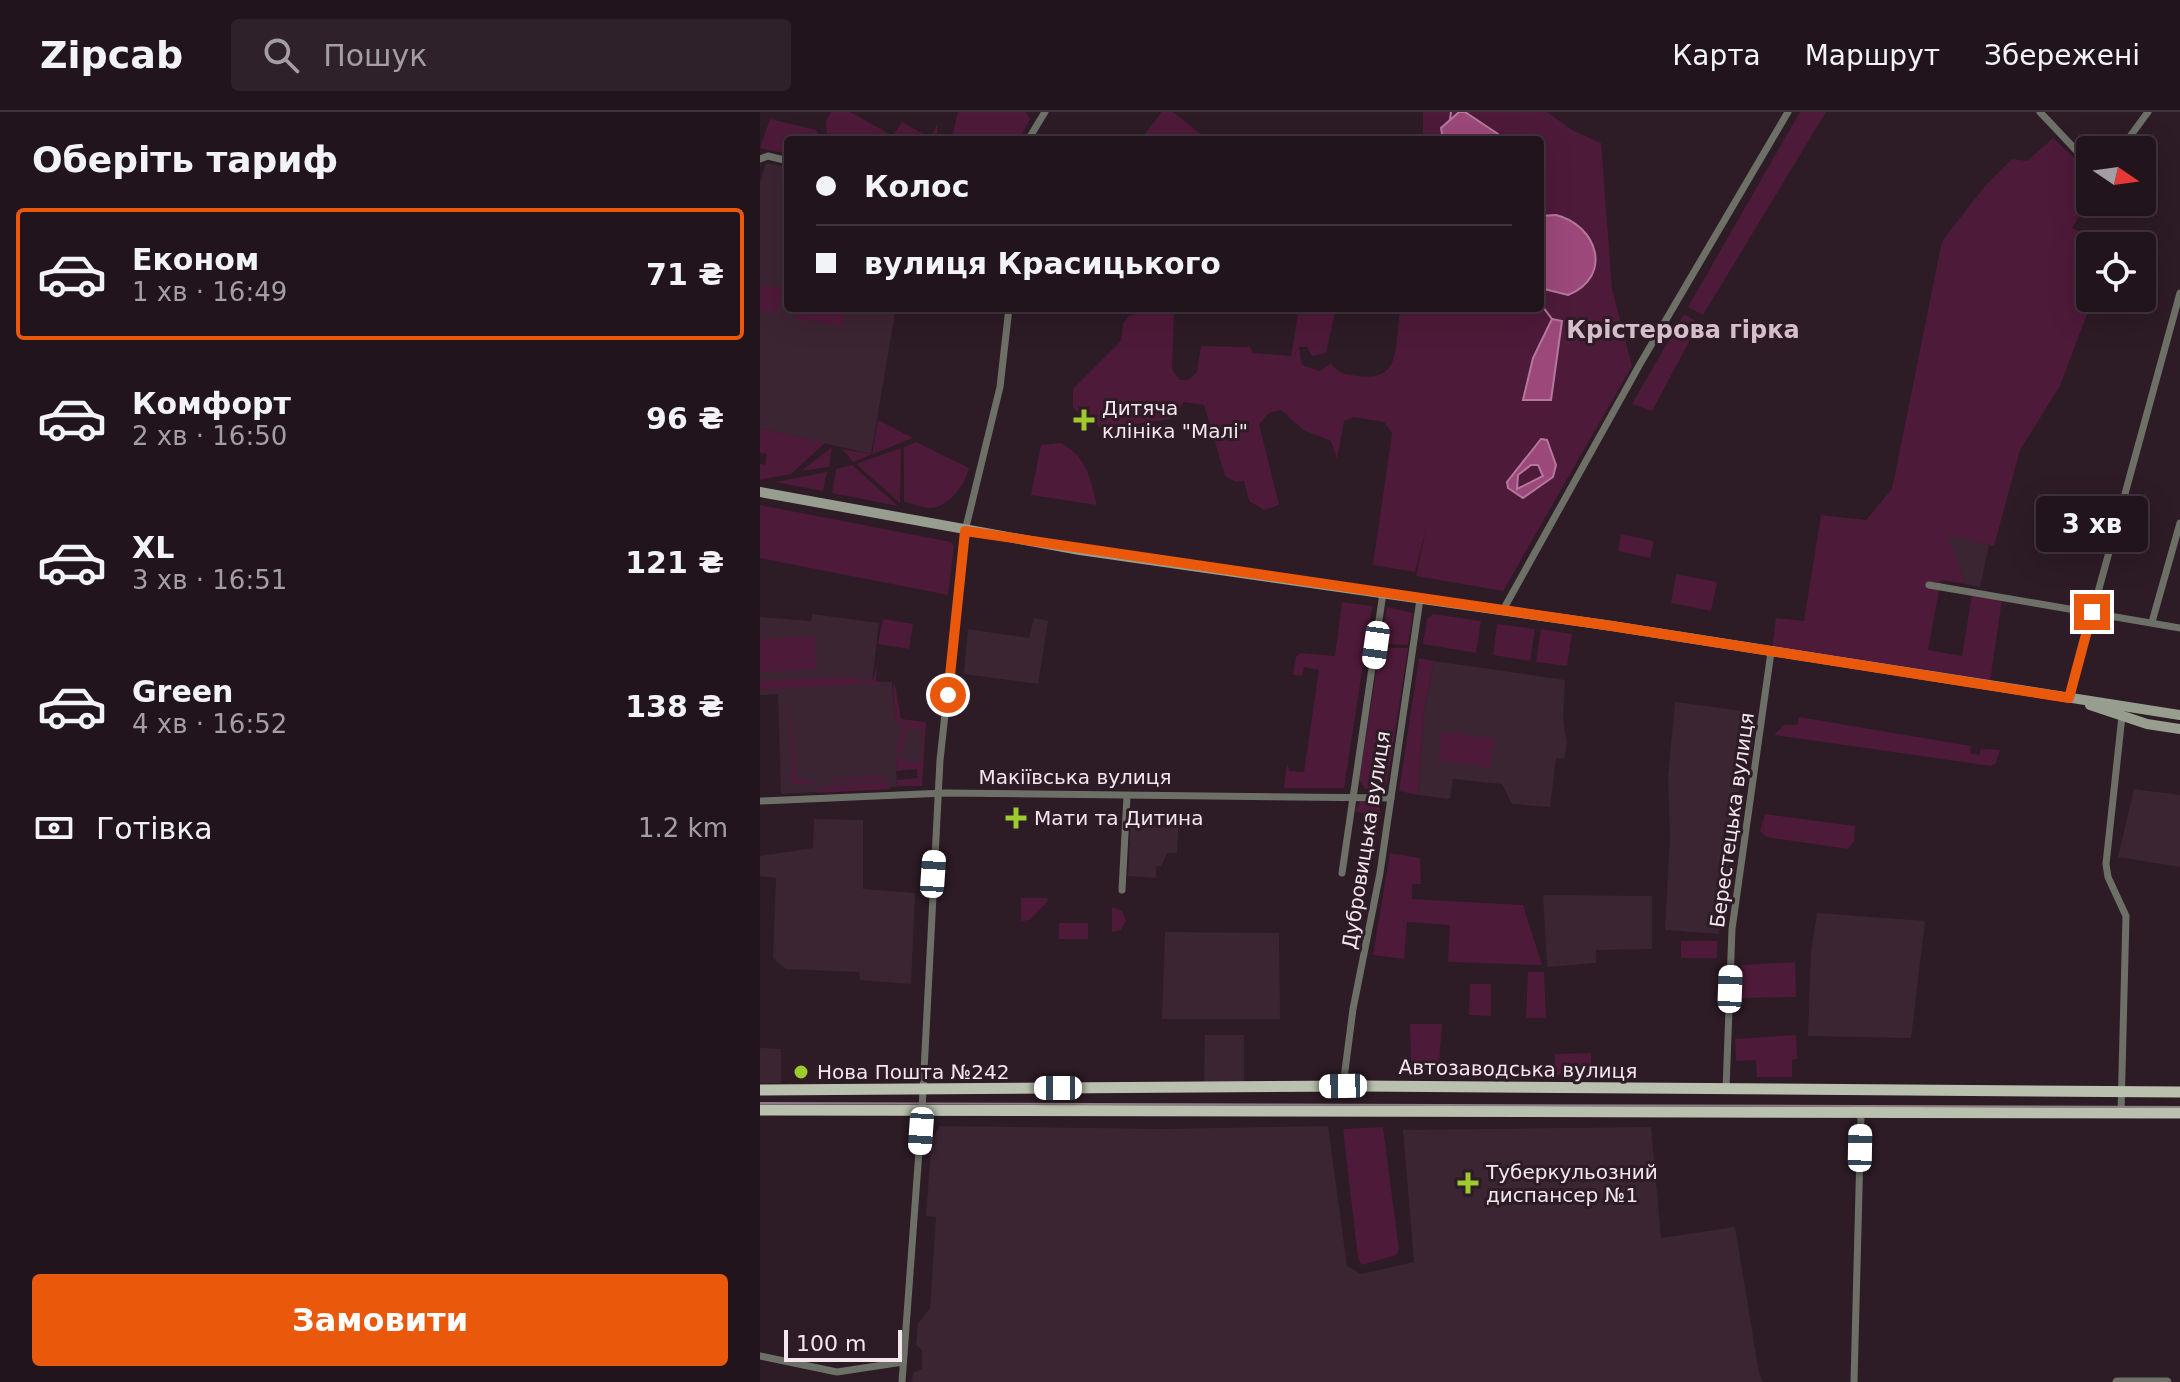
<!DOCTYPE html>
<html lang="uk">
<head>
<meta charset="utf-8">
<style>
  body { margin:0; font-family:"DejaVu Sans",sans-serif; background:#2e2129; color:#f1f3f6; height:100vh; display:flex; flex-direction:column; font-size:30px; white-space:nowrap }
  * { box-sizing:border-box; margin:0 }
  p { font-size:26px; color:#a29ea3 }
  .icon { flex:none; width:44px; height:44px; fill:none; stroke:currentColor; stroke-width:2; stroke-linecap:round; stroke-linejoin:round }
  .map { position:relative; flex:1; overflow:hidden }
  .drawer { display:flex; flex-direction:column; background:#22141c; width:760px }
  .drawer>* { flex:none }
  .top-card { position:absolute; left:24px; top:24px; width:760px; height:176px; border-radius:8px; box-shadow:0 8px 32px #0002,0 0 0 2px #3f333b; display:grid; align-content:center; height:176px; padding:0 32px; background:#22141c }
  .needle { width:52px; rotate:103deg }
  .controls { position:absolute; left:1316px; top:24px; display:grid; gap:16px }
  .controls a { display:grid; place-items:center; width:80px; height:80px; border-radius:8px; background:#22141c; box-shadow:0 8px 32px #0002,0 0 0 2px #3f333b; font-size:40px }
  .scale { position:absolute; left:24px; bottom:20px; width:118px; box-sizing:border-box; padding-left:8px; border:4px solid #f3e6ec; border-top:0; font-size:22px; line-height:28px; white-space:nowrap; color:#f3e6ec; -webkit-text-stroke:6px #2d1b25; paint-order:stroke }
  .end { position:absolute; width:36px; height:36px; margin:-18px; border:10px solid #ea580c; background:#fff; box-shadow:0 0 0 4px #fff }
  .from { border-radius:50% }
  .bubble { position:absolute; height:56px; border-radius:8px; background:#22141c; box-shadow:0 8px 32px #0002,0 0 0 2px #3f333b; font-size:26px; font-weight:700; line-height:56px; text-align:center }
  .car { position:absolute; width:24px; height:48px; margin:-24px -12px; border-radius:10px; box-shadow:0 0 6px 2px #0007; background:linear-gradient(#fff 24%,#345 0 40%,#fff 0 76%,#345 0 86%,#fff 0) }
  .top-card b { display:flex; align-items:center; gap:28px; height:76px; font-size:30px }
  .top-card b+b { border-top:2px solid #3f333b }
  .top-card i { width:20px; height:20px; background:#f1f3f6 }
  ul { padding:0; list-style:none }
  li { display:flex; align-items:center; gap:24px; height:132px; margin:0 16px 12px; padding:0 16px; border:4px solid transparent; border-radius:8px }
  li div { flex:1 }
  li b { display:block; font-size:30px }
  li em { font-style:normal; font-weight:700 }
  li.selected { border-color:#ea580c }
  li>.icon { width:72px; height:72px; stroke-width:1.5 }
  h2 { padding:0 32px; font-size:36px; line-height:96px }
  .pay { display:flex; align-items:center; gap:20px; height:88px; padding:0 32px; font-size:30px }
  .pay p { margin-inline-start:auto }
  .action { display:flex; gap:16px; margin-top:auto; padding:16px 32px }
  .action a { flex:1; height:92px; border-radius:8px; background:#ea580c; color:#fff; font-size:32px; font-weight:700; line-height:92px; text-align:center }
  header { display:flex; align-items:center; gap:48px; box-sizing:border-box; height:112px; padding:0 40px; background:#22141c; border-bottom:2px solid #3f333b }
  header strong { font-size:38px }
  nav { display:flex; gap:44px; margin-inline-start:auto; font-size:28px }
  .search { width:560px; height:72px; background:#2e2129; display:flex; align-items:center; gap:20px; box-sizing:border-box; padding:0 28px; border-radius:8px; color:#a29ea3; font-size:30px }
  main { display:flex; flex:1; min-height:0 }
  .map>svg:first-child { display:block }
  .built { fill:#3c2532 }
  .green { fill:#4e1a39 }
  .water { fill:#9c487a; stroke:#b6779c; stroke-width:2; fill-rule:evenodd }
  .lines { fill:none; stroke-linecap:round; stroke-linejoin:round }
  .stream { stroke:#b6779c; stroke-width:2 }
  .minor { stroke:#6d7067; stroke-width:7 }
  .tertiary { stroke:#6d7067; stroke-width:9 }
  .secondary { stroke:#979d8f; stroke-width:10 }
  .primary { stroke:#b9c0ad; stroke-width:11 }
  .tram { stroke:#8e7e86; stroke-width:2 }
  .route { stroke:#ea580c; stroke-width:10 }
  .poi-dot { fill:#9fca2e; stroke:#2d1b25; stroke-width:3 }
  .labels { text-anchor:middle; stroke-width:6; stroke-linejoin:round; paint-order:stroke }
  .poi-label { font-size:20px; fill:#f3e6ec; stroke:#2d1b25; text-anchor:start }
  .street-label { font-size:20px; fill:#f3e6ec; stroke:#2d1b25 }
  .quarter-label { font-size:24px; font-weight:bold; fill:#d5bdc9; stroke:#2d1b25 }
</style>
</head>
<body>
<header>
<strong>Zipcab</strong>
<div class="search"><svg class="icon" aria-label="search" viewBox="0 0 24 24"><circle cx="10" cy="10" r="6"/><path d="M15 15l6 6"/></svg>Пошук</div>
<nav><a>Карта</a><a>Маршрут</a><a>Збережені</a></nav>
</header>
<main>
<section class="drawer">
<h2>Оберіть тариф</h2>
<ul>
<li class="selected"><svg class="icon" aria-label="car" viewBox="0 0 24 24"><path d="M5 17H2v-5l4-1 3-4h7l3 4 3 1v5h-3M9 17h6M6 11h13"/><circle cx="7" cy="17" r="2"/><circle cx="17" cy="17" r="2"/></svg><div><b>Економ</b><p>1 хв · 16:49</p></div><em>71 ₴</em></li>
<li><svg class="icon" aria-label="car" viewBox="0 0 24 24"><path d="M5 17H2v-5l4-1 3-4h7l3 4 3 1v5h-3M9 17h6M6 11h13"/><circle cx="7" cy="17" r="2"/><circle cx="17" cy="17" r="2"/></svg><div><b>Комфорт</b><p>2 хв · 16:50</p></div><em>96 ₴</em></li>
<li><svg class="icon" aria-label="car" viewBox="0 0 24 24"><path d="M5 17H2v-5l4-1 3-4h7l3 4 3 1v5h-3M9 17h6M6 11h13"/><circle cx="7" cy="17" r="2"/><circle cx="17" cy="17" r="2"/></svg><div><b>XL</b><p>3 хв · 16:51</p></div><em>121 ₴</em></li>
<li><svg class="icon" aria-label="car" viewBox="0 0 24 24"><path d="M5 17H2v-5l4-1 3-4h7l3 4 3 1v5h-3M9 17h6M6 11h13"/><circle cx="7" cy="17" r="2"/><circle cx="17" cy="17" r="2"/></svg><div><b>Green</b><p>4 хв · 16:52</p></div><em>138 ₴</em></li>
</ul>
<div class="pay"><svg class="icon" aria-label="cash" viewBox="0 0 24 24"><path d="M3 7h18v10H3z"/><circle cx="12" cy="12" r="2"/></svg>Готівка<p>1.2 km</p></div>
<div class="action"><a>Замовити</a></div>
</section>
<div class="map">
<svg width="1420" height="1270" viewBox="0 0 1420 1270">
  <rect width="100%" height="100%" fill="#2d1b25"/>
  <!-- built -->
  <g class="built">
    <path d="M6 51 28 55V196H136L111 342 0 316V71Z"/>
    <path d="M1186 422 1229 433 1220 475 1205 472Z"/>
    <path d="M52 502 119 511 112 570H132L135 608 165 612 162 653 136 654 137 675 21 682 18 582 0 583V505L51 509Z"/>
    <path d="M274 506 288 509 278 572 204 562 208 517 269 526Z"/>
    <path d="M674 549 805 568 803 608 807 631 804 647 796 646 790 695 752 692 742 672 693 667 690 687 658 683 664 601Z"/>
    <path d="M915 590 990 600 959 822 905 818 910 724 908 665Z"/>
    <path d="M1374 677 1420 683V755L1358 745Z"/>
    <path d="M371 706 419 709 417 741H407L401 754H396V766L368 764Z"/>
    <path d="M54 707 103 708V777L155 781 151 872 100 868 99 860 26 857 13 846 16 766 0 764V744L53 736Z"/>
    <path d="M783 783 892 784V837L836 838V851L787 855Z"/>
    <path d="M1057 801 1165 809 1151 926 1048 924 1051 840Z"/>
    <path d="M405 820 519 821 520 907H402Z"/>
    <path d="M445 923H484V971H444Z"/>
    <path d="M0 936 21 937V971H0Z"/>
    <path d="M180 1014 404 1017 568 1014 587 1154 601 1162 654 1150 643 1018 891 1015 901 1126 975 1115 999 1261 1003 1270H152L153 1261 162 1257V1238L156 1233 158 1211 170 1197 176 1105 166 1104 172 1026Z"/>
  </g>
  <!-- green -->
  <g class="green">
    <path d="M71 0H90L133 24 142 10 170 26 177 13V28H67L66 9Z"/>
    <path d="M198 0H266L270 7 259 28H191Z"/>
    <path d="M402 0H413L448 28H380Z"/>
    <path d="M663 0H787L812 18 841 31 852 177 872 254 743 479 656 464 667 413 655 460 613 453 632 321 624 310 594 305 584 309 577 347 571 329 543 318 521 298 509 301 499 312 519 393 504 398 489 389 484 369 476 370 465 364 444 293 424 290 410 307 369 313 351 323 313 296V277L361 229 363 211 369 204 375 203 376 196H414L412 258 420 268H428L437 260 441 234 490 235 493 241 531 244 539 196H576L566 241 552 244 547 235H539L542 253 560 259 571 251C578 262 587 263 599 264 645 270 633 229 641 196H780V28H663Z"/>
    <path d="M1040 0H1066L943 203 928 195Z"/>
    <path d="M10 7 56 18 62 28H28V42L0 36Z"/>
    <path d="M1293 26 1330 61V86L1312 116 1343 130 1342 134H1330L1333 186 1300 274 1260 338 1234 434 1187 423 1205 472 1181 468 1168 538 1202 544 1212 482 1242 487 1230 570 1012 535 1016 506 1044 509 1061 403 1106 408 1132 377 1182 129 1225 74 1252 47 1267 49Z"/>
    <path d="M0 173 22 176 18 201 0 199Z"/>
    <path d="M37 196H86L82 215 35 206Z"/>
    <path d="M924 202 939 211 892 299 872 292Z"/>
    <path d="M118 308 153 326 93 350 82 337 112 342Z"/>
    <path d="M0 316 65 331 31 362 0 368V352L5 353 7 342 0 341Z"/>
    <path d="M156 330 209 356C206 372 188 396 170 396 162 396 151 391 144 390V335Z"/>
    <path d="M301 331C327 345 330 366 337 393L271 383 281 333Z"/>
    <path d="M72 335 69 355 41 359Z"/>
    <path d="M141 336 140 391 96 352Z"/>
    <path d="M91 353H92L138 394 72 381 76 357Z"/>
    <path d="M67 360 63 379 15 370Z"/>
    <path d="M0 393 191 430 194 434 188 483 0 446Z"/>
    <path d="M861 422 894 429 890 446 858 439Z"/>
    <path d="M916 462 957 470 951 499 911 491Z"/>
    <path d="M582 490 612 494 584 676H524L527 651 529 659 544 660 559 558 544 555 542 564 533 563 536 545 541 541 575 544Z"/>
    <path d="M627 495 653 501 648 533 620 532Z"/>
    <path d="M673 502 721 509 716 541 663 532 667 507Z"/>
    <path d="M123 507 153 512 149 537 118 532Z"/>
    <path d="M737 512 775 517 770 549 733 543Z"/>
    <path d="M781 517 812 522 807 554 776 550Z"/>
    <path d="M54 524 56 557 0 560V527Z"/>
    <path d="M620 536H648L627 671 617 679 605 677 599 668Z"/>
    <path d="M659 546 674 549 664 601 658 683 639 679Z"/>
    <path d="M117 552 116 569 135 573 141 607 166 610 162 674H138L137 668 158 666 157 657 136 659 137 645 143 644V650H161L163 618 146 616 143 640 137 641 142 612 135 608 133 572H102L103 567 113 568Z"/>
    <path d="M70 565 100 566V572L0 578V569Z"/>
    <path d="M28 582 37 668H53V673L32 672Z"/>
    <path d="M1039 605 1211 634 1210 641 1219 643 1221 637 1240 638 1236 651 1231 654 1014 623 1024 613H1037Z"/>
    <path d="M682 619 734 627 730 656 678 648Z"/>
    <path d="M123 664 124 669 73 670V667Z"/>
    <path d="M130 670V677L58 681V675Z"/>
    <path d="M613 689 620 695 621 706 595 699 600 690Z"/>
    <path d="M1005 702 1095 714 1094 729 1088 737 1006 725 1000 719Z"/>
    <path d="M630 741 660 746 661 772H652V787L763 793 782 853 688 850 690 813 647 810 644 847 613 843Z"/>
    <path d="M261 786H287L288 789 270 808 261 809Z"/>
    <path d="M352 795 362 799 366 809 361 818 352 820Z"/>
    <rect x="299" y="811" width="29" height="16"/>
    <rect x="921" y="829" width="36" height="17"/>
    <path d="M1035 850 1036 885 981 886V853Z"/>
    <path d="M768 860H784L786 906H766Z"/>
    <path d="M710 872H731V904L709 903Z"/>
    <path d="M650 912H682L679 950 651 949Z"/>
    <path d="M1036 923 1037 947 1032 948V965H997L996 948 976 949 975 927Z"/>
    <path d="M831 941V963H795V942Z"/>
    <path d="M623 1015 639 1138 636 1143 602 1153 598 1146 583 1017Z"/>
  </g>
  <!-- water -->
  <g class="water">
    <path d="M699 0H705L741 24V28H683L681 16Z"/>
    <path d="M796 103C837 113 854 164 808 183L780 176V104Z"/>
    <path d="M792 207 802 209 791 288H763L773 246Z"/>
    <path d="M781 327 787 328 796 353 793 365 763 386 748 376 747 370ZM771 353H778L783 364 757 377 758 363Z"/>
  </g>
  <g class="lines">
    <!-- stream -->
    <g class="stream">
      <path d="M690 8 691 0"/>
      <path d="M780 191 792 207"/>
    </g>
    <!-- minor -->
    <g class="minor">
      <path d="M1280 0 1330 53"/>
      <path d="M268 28 285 0"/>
      <path d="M1360 38 1388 0"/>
      <path d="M0 47 8 44 28 49"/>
      <path d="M1169 473 1420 516"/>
      <path d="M743 498 880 252 1028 0"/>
      <path d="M1392 510 1420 411"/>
      <path d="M1309 586 1420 181"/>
      <path d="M0 689 185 681 631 686"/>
      <path d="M582 761 623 481"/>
      <path d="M362 778 367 684"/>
      <path d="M583 974 593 897 620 761 660 487"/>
      <path d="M966 977 972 817 1011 540"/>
      <path d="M1361 1000 1366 804 1348 765 1346 752 1362 604"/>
      <path d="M0 1244 77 1260 143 1250"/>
      <path d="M142 1270 162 998 180 648 205 419 240 275 249 196"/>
      <path d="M1094 1270 1101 1001"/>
    </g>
    <!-- tertiary -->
    <path class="tertiary" d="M1357 1270H1407"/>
    <!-- secondary -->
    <g class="secondary">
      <path d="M0 380 320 438 852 514 1420 603"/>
      <path d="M1330 593 1387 612 1420 617"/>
    </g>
    <!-- primary -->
    <g class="primary">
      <path d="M0 978 599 974 1420 980"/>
      <path d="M0 998 1420 1001"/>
    </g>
    <!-- tram -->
    <path class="tram" d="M0 991 1420 995"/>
  </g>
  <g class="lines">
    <!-- route -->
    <path class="route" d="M188 583 205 419 852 514 1309 586 1332 500"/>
  </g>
  <!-- markers -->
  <g class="poi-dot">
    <path d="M320 296h8v8h8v8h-8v8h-8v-8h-8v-8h8z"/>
    <path d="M252 694h8v8h8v8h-8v8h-8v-8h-8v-8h8z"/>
    <circle cx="41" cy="960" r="8"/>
    <path d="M704 1059h8v8h8v8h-8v8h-8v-8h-8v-8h8z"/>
  </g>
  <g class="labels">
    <!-- poi labels -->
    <g class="poi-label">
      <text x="342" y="303">Дитяча<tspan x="342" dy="23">клініка "Малі"</tspan></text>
      <text x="274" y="713">Мати та Дитина</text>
      <text x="57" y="967">Нова Пошта №242</text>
      <text x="726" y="1067">Туберкульозний<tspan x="726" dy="23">диспансер №1</tspan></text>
    </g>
    <!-- street labels -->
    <g class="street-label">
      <text x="315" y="672">Макіївська вулиця</text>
      <text transform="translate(972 708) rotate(-82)" y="7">Берестецька вулиця</text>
      <text transform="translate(606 728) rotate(-81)" y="7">Дубровицька вулиця</text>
      <text transform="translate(758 957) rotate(1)" y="7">Автозаводська вулиця</text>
    </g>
    <!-- quarter labels -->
    <g class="quarter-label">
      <text x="923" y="226">Крістерова гірка</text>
    </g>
  </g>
</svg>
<div class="controls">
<a><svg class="needle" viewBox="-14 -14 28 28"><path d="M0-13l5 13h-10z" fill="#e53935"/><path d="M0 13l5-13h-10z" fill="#a29ea3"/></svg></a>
<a><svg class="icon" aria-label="locate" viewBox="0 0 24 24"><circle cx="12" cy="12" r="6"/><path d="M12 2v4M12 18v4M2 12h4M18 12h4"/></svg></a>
</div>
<div class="scale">100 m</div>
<i class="end from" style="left:188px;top:583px"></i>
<i class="end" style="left:1332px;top:500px"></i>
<div class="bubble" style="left:1276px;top:384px;width:112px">3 хв</div>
<i class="car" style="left:616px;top:533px;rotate:188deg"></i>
<i class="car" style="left:173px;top:762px;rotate:4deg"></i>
<i class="car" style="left:970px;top:877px;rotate:2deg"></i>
<i class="car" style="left:583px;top:974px;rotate:269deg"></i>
<i class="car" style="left:298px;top:976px;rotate:270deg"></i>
<i class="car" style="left:161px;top:1019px;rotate:184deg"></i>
<i class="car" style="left:1100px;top:1036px;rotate:1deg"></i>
<div class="top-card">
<b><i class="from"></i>Колос</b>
<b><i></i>вулиця Красицького</b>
</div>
</div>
</main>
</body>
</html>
